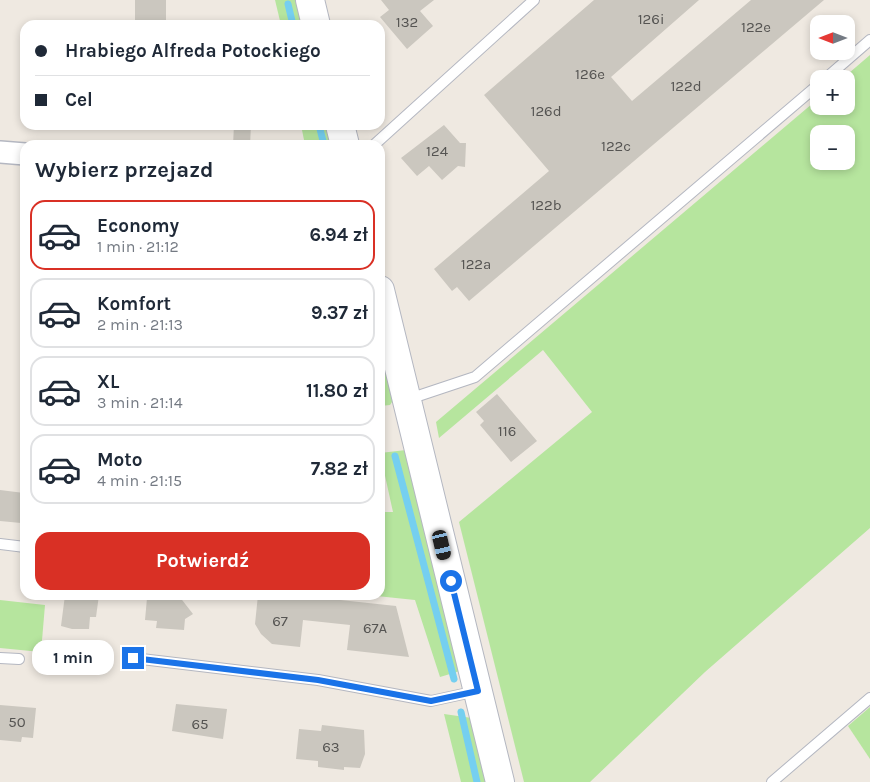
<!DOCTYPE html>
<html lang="pl">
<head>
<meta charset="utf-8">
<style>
  body { margin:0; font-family:Karla,sans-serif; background:#f6f6f7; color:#1f2937; height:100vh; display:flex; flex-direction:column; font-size:19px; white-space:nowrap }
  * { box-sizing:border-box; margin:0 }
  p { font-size:16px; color:#747a83 }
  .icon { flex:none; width:28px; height:28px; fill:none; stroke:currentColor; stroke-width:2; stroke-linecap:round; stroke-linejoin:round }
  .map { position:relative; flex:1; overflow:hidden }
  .panel { position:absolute; left:20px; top:140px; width:365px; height:460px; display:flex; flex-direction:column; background:#fff; border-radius:15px; box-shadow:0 2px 8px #0003 }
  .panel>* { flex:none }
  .hud { position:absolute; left:20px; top:20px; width:365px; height:110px; border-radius:15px; box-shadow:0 2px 8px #0003; display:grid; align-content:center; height:110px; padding:0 15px; background:#fff }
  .needle { width:32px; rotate:270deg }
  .tools { position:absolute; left:810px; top:15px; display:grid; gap:10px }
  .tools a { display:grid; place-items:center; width:45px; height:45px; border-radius:10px; background:#fff; box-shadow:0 2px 8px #0003; font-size:25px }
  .end { position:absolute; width:22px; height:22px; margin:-11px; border:6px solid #1a73e8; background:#fff; box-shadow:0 0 0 2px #fff }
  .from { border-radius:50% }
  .bubble { position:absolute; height:35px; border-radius:15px; background:#fff; box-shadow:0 2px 8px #0003; font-size:16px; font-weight:700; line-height:35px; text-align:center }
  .car { position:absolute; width:15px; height:30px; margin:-15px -8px; border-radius:6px; box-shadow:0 0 4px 1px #0007; background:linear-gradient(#222 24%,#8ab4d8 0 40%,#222 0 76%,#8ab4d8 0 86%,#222 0) }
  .hud b { display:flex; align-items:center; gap:18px; height:48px; font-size:19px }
  .hud b+b { border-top:1px solid #e0e1e3 }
  .hud i { width:12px; height:12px; background:#1f2937 }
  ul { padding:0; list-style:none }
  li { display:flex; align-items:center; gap:15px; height:70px; margin:0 10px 8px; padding:0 5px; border:2px solid #e0e1e3; border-radius:15px }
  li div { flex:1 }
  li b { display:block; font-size:19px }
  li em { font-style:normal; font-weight:700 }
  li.active { border-color:#d93025 }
  li>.icon { width:45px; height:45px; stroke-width:1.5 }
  h2 { padding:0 15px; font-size:22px; line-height:60px }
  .primary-button { display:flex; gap:10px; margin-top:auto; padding:10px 15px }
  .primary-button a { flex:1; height:58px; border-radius:15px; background:#d93025; color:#fff; font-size:20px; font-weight:700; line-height:58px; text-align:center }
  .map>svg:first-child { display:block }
  .green { fill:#b6e59e; fill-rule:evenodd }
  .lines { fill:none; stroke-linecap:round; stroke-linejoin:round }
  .stream { stroke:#75cff0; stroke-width:7 }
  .building { fill:#cbc7bf }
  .lane-casing { stroke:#b4b7c1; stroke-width:12 }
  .street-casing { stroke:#b4b7c1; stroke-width:24 }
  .secondary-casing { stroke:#b4b7c1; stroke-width:30 }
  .lane { stroke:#fff; stroke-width:10 }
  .street { stroke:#fff; stroke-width:21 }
  .secondary { stroke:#fff; stroke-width:28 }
  .route { stroke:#1a73e8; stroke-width:6 }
  .labels { text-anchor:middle; stroke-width:4.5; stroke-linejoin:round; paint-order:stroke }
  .number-label { font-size:15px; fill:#555452 }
</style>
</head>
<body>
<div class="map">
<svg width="870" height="782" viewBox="0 0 870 782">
  <rect width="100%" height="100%" fill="#efe9e1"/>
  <!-- green -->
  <g class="green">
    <path d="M275 0H296L303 25H281Z"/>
    <path d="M870 55V528L705 672 590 782H524L459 522 592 412 543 350 439 438 436 422 819 98V106H846V79H842ZM819 134H846V161H819Z"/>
    <path d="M301 125H326L331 145H305Z"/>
    <path d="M380 343 394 399 390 405 380 406Z"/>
    <path d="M406 450 460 671 440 677 415 600 367 595H380V512H393L380 453Z"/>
    <path d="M0 600 45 605 41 652 0 648Z"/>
    <path d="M870 707V759L848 726Z"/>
    <path d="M444 714 472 718 488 782H461Z"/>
  </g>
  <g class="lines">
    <!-- stream -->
    <g class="stream">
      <path d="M288 4 293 25"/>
      <path d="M319 125 324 145"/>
      <path d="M380 394V396"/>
      <path d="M395 456 454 679"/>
      <path d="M461 712 477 782"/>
    </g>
  </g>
  <!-- building -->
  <g class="building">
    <path d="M135 0H166V21L135 22Z"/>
    <path d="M381 0H434L420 11 433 26 407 49 380 17 389 10Z"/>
    <path d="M594 0H699L611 77 632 101 751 0H824L469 301 457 287 452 291 434 269 549 171 484 95Z"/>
    <path d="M234 125H251L250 145H233Z"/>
    <path d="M444 125 460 143H466L465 167 458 166 442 180 429 166 417 176 401 158Z"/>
    <path d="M497 394 537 441 511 462 480 425 484 421 476 412Z"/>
    <path d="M0 490 24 493 21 523 0 521Z"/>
    <path d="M65 595H99L96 617H90L89 629H72L61 626Z"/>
    <path d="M160 595 179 596 193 614 185 619 184 630 156 628 157 621 145 620 147 598 159 600Z"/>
    <path d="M258 595 294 599V595L396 606 409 657 347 650 350 625 303 620 300 647 272 644 261 634 255 624Z"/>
    <path d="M176 704 227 709 223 739 172 731Z"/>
    <path d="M0 705 36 708 33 738 22 737 21 742 0 740Z"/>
    <path d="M322 725 364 730 365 754 360 768 344 767V770L318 767V761L296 759 299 729 321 731Z"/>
  </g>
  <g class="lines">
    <!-- lane casing -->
    <g class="lane-casing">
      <g id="lane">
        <path d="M825 79 870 40"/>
        <path d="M374 145 534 0"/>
        <path d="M409 399 475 377 819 84"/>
        <path d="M0 544 25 547"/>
        <path d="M0 658 19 659"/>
        <path d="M133 658 318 680 431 701 477 691"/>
        <path d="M772 782 870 698"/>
      </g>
    </g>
    <!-- street casing -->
    <g class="street-casing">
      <path id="street" d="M0 152 25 154"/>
    </g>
    <!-- secondary casing -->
    <g class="secondary-casing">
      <g id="secondary">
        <path d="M310 0 316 25"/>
        <path d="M340 125 345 145"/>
        <path d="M380 290 500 782"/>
      </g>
    </g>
    <!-- lane -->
    <use href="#lane" class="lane"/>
    <!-- street -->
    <use href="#street" class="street"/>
    <!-- secondary -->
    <use href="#secondary" class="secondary"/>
  </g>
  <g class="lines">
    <!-- route -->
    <path class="route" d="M133 658 318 680 431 701 478 691 451 581"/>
  </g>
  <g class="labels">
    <!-- number labels -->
    <g class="number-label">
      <text x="651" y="24">126i</text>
      <text x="407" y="27">132</text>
      <text x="756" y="32">122e</text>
      <text x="590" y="79">126e</text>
      <text x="686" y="91">122d</text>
      <text x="546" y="116">126d</text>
      <text x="616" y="151">122c</text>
      <text x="437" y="156">124</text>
      <text x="546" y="210">122b</text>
      <text x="476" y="269">122a</text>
      <text x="507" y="436">116</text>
      <text x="280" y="626">67</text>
      <text x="375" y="633">67A</text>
      <text x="17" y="727">50</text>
      <text x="200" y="729">65</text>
      <text x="331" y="752">63</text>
    </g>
  </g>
</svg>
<div class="tools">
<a><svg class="needle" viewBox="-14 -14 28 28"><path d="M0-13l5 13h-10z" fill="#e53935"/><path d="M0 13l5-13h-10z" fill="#747a83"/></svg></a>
<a>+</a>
<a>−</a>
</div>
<i class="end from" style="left:451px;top:581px"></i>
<i class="end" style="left:133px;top:658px"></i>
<div class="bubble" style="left:32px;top:640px;width:82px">1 min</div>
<i class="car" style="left:442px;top:545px;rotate:167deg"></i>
<div class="hud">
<b><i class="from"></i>Hrabiego Alfreda Potockiego</b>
<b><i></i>Cel</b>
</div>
<section class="panel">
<h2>Wybierz przejazd</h2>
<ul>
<li class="active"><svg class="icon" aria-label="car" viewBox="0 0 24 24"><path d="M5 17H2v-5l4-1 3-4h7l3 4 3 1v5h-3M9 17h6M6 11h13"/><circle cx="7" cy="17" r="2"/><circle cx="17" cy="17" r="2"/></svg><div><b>Economy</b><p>1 min · 21:12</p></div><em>6.94 zł</em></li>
<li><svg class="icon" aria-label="car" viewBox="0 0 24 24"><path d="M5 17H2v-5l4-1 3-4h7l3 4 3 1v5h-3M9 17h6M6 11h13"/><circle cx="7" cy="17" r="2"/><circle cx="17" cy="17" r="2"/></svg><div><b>Komfort</b><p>2 min · 21:13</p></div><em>9.37 zł</em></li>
<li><svg class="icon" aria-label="car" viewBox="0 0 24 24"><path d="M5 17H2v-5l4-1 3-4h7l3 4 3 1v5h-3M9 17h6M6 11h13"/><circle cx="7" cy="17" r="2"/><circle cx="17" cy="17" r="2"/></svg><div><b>XL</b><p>3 min · 21:14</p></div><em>11.80 zł</em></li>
<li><svg class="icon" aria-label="car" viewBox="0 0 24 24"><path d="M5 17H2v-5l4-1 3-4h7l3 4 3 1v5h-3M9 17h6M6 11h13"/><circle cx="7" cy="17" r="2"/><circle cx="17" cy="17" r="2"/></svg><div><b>Moto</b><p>4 min · 21:15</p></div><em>7.82 zł</em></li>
</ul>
<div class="primary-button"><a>Potwierdź</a></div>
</section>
</div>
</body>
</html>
